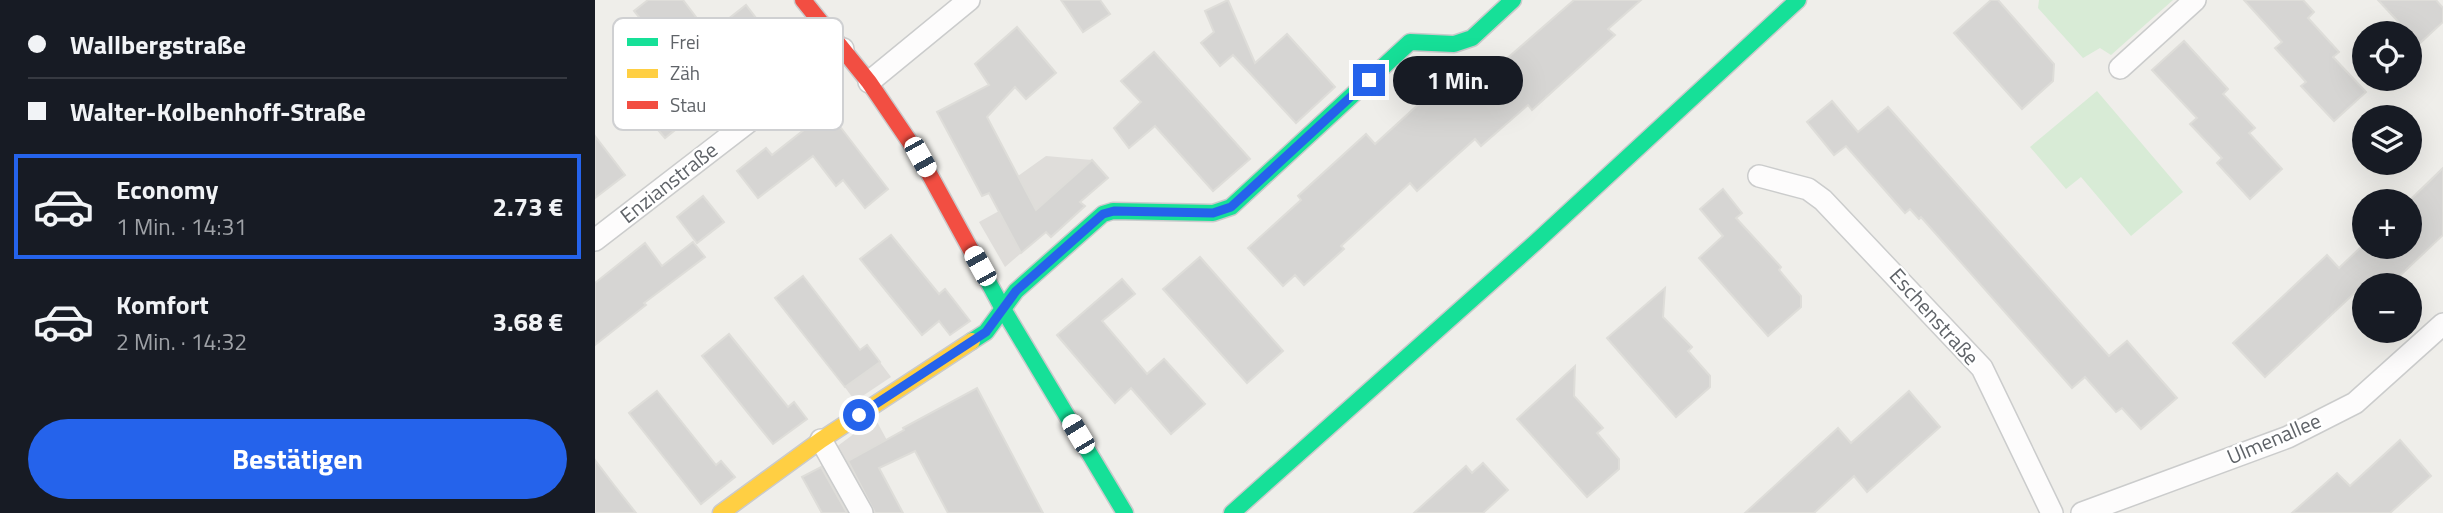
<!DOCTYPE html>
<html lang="de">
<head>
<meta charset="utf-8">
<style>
  body { margin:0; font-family:"Titillium Web",sans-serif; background:#242831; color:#f1f3f6; height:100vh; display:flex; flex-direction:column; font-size:26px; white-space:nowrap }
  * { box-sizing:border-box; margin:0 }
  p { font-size:23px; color:#9ea1a6 }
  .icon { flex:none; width:38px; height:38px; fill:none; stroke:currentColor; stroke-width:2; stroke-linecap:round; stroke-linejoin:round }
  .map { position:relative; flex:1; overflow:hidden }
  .drawer { display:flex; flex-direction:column; background:#171b24; width:595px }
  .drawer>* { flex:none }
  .hud { display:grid; align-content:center; height:154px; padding:0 28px; background:#171b24 }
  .controls { position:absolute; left:1757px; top:21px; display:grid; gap:14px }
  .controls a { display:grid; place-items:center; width:70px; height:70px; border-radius:50%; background:#171b24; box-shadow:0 7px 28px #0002; font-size:35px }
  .end { position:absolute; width:32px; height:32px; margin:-16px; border:9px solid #2563eb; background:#fff; box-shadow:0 0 0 4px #fff }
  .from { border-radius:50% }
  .bubble { position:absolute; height:49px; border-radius:24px; background:#171b24; box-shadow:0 7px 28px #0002; font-size:23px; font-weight:700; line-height:49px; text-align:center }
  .car { position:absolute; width:21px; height:42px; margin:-21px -10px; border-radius:9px; box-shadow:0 0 5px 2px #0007; background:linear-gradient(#fff 24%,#345 0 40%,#fff 0 76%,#345 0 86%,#fff 0) }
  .hud b { display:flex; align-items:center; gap:24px; height:66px; font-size:26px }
  .hud b+b { border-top:2px solid #363941 }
  .hud i { width:18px; height:18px; background:#f1f3f6 }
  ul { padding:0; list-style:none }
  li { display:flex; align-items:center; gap:21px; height:105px; margin:0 14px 10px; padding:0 14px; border:4px solid transparent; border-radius:0px }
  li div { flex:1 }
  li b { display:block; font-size:26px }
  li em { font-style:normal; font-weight:700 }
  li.current { border-color:#2563eb }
  li>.icon { width:63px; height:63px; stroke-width:1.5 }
  .button { display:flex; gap:14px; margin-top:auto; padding:14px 28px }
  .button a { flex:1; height:80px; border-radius:42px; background:#2563eb; color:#fff; font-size:28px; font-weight:700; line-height:80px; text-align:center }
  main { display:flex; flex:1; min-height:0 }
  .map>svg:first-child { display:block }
  .industrial { fill:#dfddda }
  .green { fill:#d8ebd6 }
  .building { fill:#d6d5d3; stroke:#deddd9; stroke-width:2 }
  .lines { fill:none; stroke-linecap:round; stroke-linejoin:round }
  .street-casing { stroke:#cbcccc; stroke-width:24 }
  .fast-casing { stroke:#cacacb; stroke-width:19 }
  .slow-casing { stroke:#cacacb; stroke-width:19 }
  .jam-casing { stroke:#cacacb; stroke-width:19 }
  .street { stroke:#fdfcfc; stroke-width:21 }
  .fast { stroke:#16e098; stroke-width:16 }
  .slow { stroke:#ffcf43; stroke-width:16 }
  .jam { stroke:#f24e42; stroke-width:16 }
  .route { stroke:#2563eb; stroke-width:9 }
  .labels { text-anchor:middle; stroke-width:5; stroke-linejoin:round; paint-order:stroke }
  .street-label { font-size:21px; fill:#5f6368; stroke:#fff }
  .key { fill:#fff; stroke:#cfd0d2; stroke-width:2 }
  .key-label { font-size:19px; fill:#5f6368 }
</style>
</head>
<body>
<main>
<section class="drawer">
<div class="hud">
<b><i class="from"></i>Wallbergstraße</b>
<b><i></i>Walter-Kolbenhoff-Straße</b>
</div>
<ul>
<li class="current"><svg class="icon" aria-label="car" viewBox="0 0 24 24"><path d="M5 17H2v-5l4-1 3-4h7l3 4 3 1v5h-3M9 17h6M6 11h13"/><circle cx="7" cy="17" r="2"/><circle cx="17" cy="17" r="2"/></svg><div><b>Economy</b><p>1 Min. · 14:31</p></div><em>2.73 €</em></li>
<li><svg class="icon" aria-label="car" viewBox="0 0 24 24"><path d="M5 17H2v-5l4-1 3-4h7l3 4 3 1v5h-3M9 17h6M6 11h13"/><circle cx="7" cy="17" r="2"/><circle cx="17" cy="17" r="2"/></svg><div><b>Komfort</b><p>2 Min. · 14:32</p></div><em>3.68 €</em></li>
</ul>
<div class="button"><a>Bestätigen</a></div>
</section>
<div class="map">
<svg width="1848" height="513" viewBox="0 0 1848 513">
  <rect width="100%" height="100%" fill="#efeeea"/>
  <!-- industrial -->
  <g class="industrial">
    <path d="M451 156 497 160 513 178 410 267 384 222 404 211 423 176Z"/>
    <path d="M272 345 296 377 260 401 238 371Z"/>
    <path d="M280 418 302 459 284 469 308 513H226L207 477 227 467 224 460Z"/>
  </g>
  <!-- green -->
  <g class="green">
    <path d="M1444 0H1578L1516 55 1505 48 1488 58 1443 8Z"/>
    <path d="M1502 91 1588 192 1536 236 1486 177 1471 189 1435 147Z"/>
  </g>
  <!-- building -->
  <g class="building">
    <path d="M53 0H88L114 34 151 5 188 53 162 73 158 68 70 138 57 123 65 116 26 66 61 38 39 11Z"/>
    <path d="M466 0H505L515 14 488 32Z"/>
    <path d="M633 0 660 63 692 34 740 87 701 123 638 55 625 66 606 43 619 32 610 11Z"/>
    <path d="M979 0H1046L1013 29 1020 35 937 110 933 105 886 146 880 139 822 191 815 183 746 246 749 249 709 285 700 275 688 286 653 248 706 200 703 196 771 134 780 144 837 92 845 101 891 59 900 69Z"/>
    <path d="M1396 0H1403L1459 64 1458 81 1427 109 1359 33Z"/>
    <path d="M1649 0H1708L1719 12 1713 18 1744 52 1738 57 1771 92 1739 121 1706 86 1711 82 1680 48 1687 42Z"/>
    <path d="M1783 0H1841L1848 8V22L1824 44Z"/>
    <path d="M422 27 461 73 431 99 420 87 392 117 441 210 497 160 513 178 485 202 490 206 456 237 451 232 426 253 394 193 387 196 342 112 394 85 380 64Z"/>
    <path d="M1589 41 1633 89 1628 94 1660 128 1654 133 1687 169 1655 199 1622 163 1627 158 1595 124 1602 118 1557 70Z"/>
    <path d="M559 52 655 159 618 191 560 126 534 148 519 128 546 102 526 81Z"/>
    <path d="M1237 101 1263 132 1293 107 1514 356 1532 341 1582 398 1546 429 1527 408 1521 412 1490 377 1477 388 1326 217 1324 219 1315 209 1310 213 1251 146 1239 155 1212 122Z"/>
    <path d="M233 111 293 189 270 208 248 180 241 186 218 156 163 198 142 171 171 148 177 155Z"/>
    <path d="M0 136 30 175 0 198Z"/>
    <path d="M1848 168V235L1795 285H1768L1670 377 1638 343 1732 255 1744 268 1766 247H1815V200Z"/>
    <path d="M1128 189 1147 213 1141 218 1186 267 1184 270 1206 296V307L1173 336 1104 258 1128 236 1105 209Z"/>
    <path d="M108 196 129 222 102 243 82 217Z"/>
    <path d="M296 235 344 294 350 289 375 321 355 335 344 321 327 335 265 259Z"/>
    <path d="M98 242 110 257 49 303 51 305 0 345V283L50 243 67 266Z"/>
    <path d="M605 257 688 351 652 383 568 289Z"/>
    <path d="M208 276 265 350 272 345 285 362 250 387 180 298Z"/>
    <path d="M527 279 540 294 507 321 552 374 569 359 610 404 576 434 536 388 520 403 462 335Z"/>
    <path d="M1070 288 1068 317 1097 347 1093 351 1115 376V387L1081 417 1012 338Z"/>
    <path d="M134 334 193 407 199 402 212 419 178 444 107 356Z"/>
    <path d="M980 366 979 396 1008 428 1002 433 1024 459V469L992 497 922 419Z"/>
    <path d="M382 388 448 513H353L320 451 284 468 308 513H280L253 461 309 430 308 428Z"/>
    <path d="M62 391 121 465 126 461 140 477 106 504 34 413Z"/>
    <path d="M1314 391 1345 427 1272 492 1259 476 1219 513H1150L1243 428 1256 443Z"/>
    <path d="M1805 440 1836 476 1795 513H1697L1742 473 1755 486Z"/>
    <path d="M0 460 19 485 41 513H0Z"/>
    <path d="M888 463 913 490 888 513H819L871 466 877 473Z"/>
    <path d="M226 467 252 513H227L207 477Z"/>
  </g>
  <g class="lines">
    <!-- street casing -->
    <g class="street-casing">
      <g id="street">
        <path d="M1525 68 1600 0"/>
        <path d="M274 82 374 0"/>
        <path d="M1164 176 1213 189 1228 200 1387 368 1457 513"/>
        <path d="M0 240 248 49"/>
        <path d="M226 440 267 513"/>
        <path d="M1487 513 1693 437 1760 403 1848 324"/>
      </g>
    </g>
    <!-- fast casing -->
    <g class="fast-casing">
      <g id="fast">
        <path d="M377 252 408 309 530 513"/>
        <path d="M377 341 391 332 421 291 508 214 518 211 618 213 636 207 815 42 859 44 877 38 918 0"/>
        <path d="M637 513 941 242 1203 0"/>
      </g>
    </g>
    <!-- slow casing -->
    <g class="slow-casing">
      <path id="slow" d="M126 513 226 440 377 341"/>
    </g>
    <!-- jam casing -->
    <g class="jam-casing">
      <path id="jam" d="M208 0 274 82 325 157 377 252"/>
    </g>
    <!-- street -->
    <use href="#street" class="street"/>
    <!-- fast -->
    <use href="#fast" class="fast"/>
    <!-- slow -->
    <use href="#slow" class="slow"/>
    <!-- jam -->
    <use href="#jam" class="jam"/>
  </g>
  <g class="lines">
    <!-- route -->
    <path class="route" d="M264 415 391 332 421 291 508 214 519 211 618 213 636 207 774 80"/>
  </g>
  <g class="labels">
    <!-- street labels -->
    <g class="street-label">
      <text transform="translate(74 183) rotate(-38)" y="7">Enzianstraße</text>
      <text transform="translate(1339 317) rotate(48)" y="7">Eschenstraße</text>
      <text transform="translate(1679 439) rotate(-23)" y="7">Ulmenallee</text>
    </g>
  </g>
  <!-- legend -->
  <rect x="18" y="18" width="230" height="112" rx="10" class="key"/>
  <rect x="32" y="38" width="31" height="8" fill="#16e098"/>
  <rect x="32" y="69" width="31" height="9" fill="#ffcf43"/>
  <rect x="32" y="101" width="31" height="8" fill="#f24e42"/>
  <g class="key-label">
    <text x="75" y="49">Frei</text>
    <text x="75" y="80">Zäh</text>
    <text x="75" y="112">Stau</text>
  </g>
</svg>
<div class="controls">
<a><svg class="icon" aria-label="locate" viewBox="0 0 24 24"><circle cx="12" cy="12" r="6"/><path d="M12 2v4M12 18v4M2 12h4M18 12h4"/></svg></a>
<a><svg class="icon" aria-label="layers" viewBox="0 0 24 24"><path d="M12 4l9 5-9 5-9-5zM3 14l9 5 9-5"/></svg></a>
<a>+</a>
<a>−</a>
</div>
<i class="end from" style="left:264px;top:415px"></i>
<i class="end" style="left:774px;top:80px"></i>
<div class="bubble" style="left:798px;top:56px;width:130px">1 Min.</div>
<i class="car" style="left:325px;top:157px;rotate:151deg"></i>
<i class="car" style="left:385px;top:266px;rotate:331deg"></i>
<i class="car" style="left:483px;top:434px;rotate:329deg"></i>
</div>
</main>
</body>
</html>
